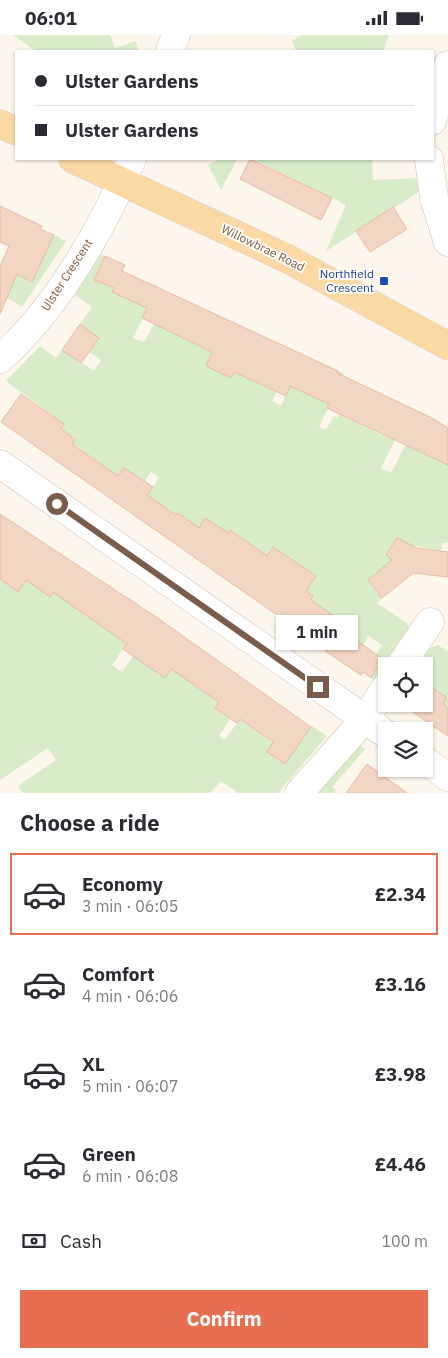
<!DOCTYPE html>
<html lang="en">
<head>
<meta charset="utf-8">
<style>
  body { margin:0; font-family:"IBM Plex Sans",sans-serif; background:#f2f2f3; color:#2b2b33; height:100vh; display:flex; flex-direction:column; font-size:19px; white-space:nowrap }
  * { box-sizing:border-box; margin:0 }
  p { font-size:16px; color:#7c7c81 }
  .icon { flex:none; width:28px; height:28px; fill:none; stroke:currentColor; stroke-width:2; stroke-linecap:round; stroke-linejoin:round }
  .map { position:relative; height:758px; overflow:hidden }
  .drawer { display:flex; flex-direction:column; background:#fff; flex:1 }
  .drawer>* { flex:none }
  .banner { position:absolute; left:15px; top:15px; width:419px; height:110px; border-radius:0px; box-shadow:0 1px 4px #0004; display:grid; align-content:center; height:110px; padding:0 20px; background:#fff }
  .fabs { position:absolute; left:378px; top:622px; display:grid; gap:10px }
  .fabs a { display:grid; place-items:center; width:55px; height:55px; border-radius:0px; background:#fff; box-shadow:0 1px 4px #0004; font-size:25px }
  .end { position:absolute; width:22px; height:22px; margin:-11px; border:6px solid #7a5c4d; background:#fff; box-shadow:0 0 0 2px #fff }
  .from { border-radius:50% }
  .bubble { position:absolute; height:35px; border-radius:0px; background:#fff; box-shadow:0 1px 4px #0004; font-size:16px; font-weight:800; line-height:35px; text-align:center }
  .banner b { display:flex; align-items:center; gap:18px; height:48px; font-size:19px }
  .banner b+b { border-top:1px solid #e1e1e2 }
  .banner i { width:12px; height:12px; background:#2b2b33 }
  ul { padding:0; list-style:none }
  li { display:flex; align-items:center; gap:15px; height:82px; margin:0 10px 8px; padding:0 10px; border:2px solid transparent; border-radius:0px }
  li div { flex:1 }
  li b { display:block; font-size:19px }
  li em { font-style:normal; font-weight:800 }
  li.current { border-color:#e76f51 }
  li>.icon { width:45px; height:45px; stroke-width:1.5 }
  h2 { padding:0 20px; font-size:22px; line-height:60px }
  .pay { display:flex; align-items:center; gap:12px; height:55px; padding:0 20px; font-size:19px }
  .pay p { margin-inline-start:auto }
  .cta { display:flex; gap:10px; margin-top:auto; padding:10px 20px }
  .cta a { flex:1; height:58px; border-radius:0px; background:#e76f51; color:#fff; font-size:20px; font-weight:800; line-height:58px; text-align:center }
  .status { display:flex; justify-content:space-between; align-items:center; height:35px; padding:0 25px; background:#fff; direction:ltr }
  .status svg { height:14px; fill:currentColor }
  .map>svg:first-child { display:block }
  .green { fill:#d8ecc9 }
  .building { fill:#f3d5c3; stroke:#e6bba3 }
  .lines { fill:none; stroke-linecap:round; stroke-linejoin:round }
  .minor-casing { stroke:#d1beb0; stroke-width:29 }
  .major-casing { stroke:#dad1cd; stroke-width:29 }
  .minor { stroke:#fff; stroke-width:28 }
  .major { stroke:#fbd9a5; stroke-width:28 }
  .route { stroke:#7a5c4d; stroke-width:6 }
  .transit-dot { fill:#1a4fb4; stroke:#fffaf3; stroke-width:2 }
  .labels { text-anchor:middle; stroke-width:4; stroke-linejoin:round; paint-order:stroke }
  .street-label { font-size:12px; fill:#7a5c4d; stroke:#fffaf3 }
  .transit-label { font-size:12px; fill:#164399; stroke:#fffaf3; text-anchor:end }
</style>
</head>
<body>
<div class="status"><b>06:01</b><svg viewBox="0 0 49 12"><path d="M0 12V9h3v3zM5 12V6h3v6zM10 12V3h3v9zM15 12V0h3v12zM26 1h20v11H26zM47 4h2v5h-2z"/></svg></div>
<div class="map">
<svg width="448" height="758" viewBox="0 0 448 758">
  <rect width="100%" height="100%" fill="#fdf6ec"/>
  <!-- green -->
  <g class="green">
    <path d="M13 0H110L115 13 136 6 138 16H36Z"/>
    <path d="M302 0H389L383 16H296L292 6Z"/>
    <path d="M220 124H237L221 155 208 130Z"/>
    <path d="M253 124H372L373 145 417 143 419 157 326 216 346 170Z"/>
    <path d="M54 200 66 206 22 272 0 258V231L32 247Z"/>
    <path d="M101 219 105 221 94 245 114 253 113 257 141 270 151 248 158 251 133 303 144 307 154 289 212 317 206 331 231 343 238 328 251 345 266 352 281 348 272 366 281 371 290 351 324 366 338 336 344 338 319 392 326 395 334 381 337 383 339 379 386 402 396 383 404 387 381 433 391 438 406 409 448 430V508H442L441 516 411 510 387 519 392 525 368 545 382 563 377 568 408 589 409 602 389 631H386V635L377 648 371 643 383 624 376 619 382 610 369 601 363 610 330 588 334 581 311 565 313 561 306 556 316 541 274 512 263 526 260 516 230 495 217 513 205 484 198 495 178 478 176 480 147 460 159 443 151 437 142 450 124 433 118 441 72 408 75 403 61 394 64 389 6 346 40 311 56 323 62 315 94 336 101 325 89 317 99 303 80 289 92 272 75 260Z"/>
    <path d="M0 532 18 556 29 541 45 551 41 556 49 562 53 557 119 603 139 591 112 630 122 637 140 611 165 642 172 634 219 667 215 673 235 677 219 701 225 705 240 684 273 708 267 717 285 729 312 691 327 701 278 758H238L221 746 210 758H23L18 751 56 725 48 713 0 745Z"/>
    <path d="M438 610 448 617V669L447 671 443 669 447 663 432 653 428 658 424 655V631H414L426 615Z"/>
    <path d="M360 710 365 714 332 752 336 755 334 758H318Z"/>
  </g>
  <!-- building -->
  <g class="building">
    <path d="M250 124 332 163 321 185 240 144Z"/>
    <path d="M0 171 42 191 40 194 54 200 32 247 17 239 0 279V231L9 211 0 207Z"/>
    <path d="M393 172 407 194 370 217 356 196Z"/>
    <path d="M105 221 125 230 122 236 338 336 337 338 432 383 448 393V430L327 373 329 369 290 351 286 361 234 337 231 343 206 331 212 317 142 283 147 273 112 257 114 253 94 245Z"/>
    <path d="M80 289 99 303 81 328 62 315Z"/>
    <path d="M21 359 64 389 61 394 75 404 72 409 118 441 124 433 153 452 147 460 176 480 178 478 199 493 205 483 228 498 230 495 267 521 273 512 316 541 306 556 313 561 311 565 334 581 330 587 383 624 371 643 363 637 361 640 296 596 297 594 1 387Z"/>
    <path d="M0 479 159 584 311 692 285 729 267 717 273 707 240 684 237 688 215 673 219 667 171 634 165 643 123 614 127 609 53 557 50 562 26 545 18 557 0 544Z"/>
    <path d="M397 503 417 513 448 517V542L413 538 382 563 368 545 392 525 386 520Z"/>
    <path d="M432 652 447 663 443 669 448 672V701L401 669H424V664Z"/>
    <path d="M367 729 407 758H346Z"/>
  </g>
  <g class="lines">
    <!-- minor casing -->
    <g class="minor-casing">
      <g id="minor">
        <path d="M170 16 176 0"/>
        <path d="M432 86 448 30"/>
        <path d="M429 124 434 163 448 207"/>
        <path d="M0 324C57 273 103 193 132 124"/>
        <path d="M0 429 386 699"/>
        <path d="M400 631 430 587"/>
        <path d="M424 725 448 742"/>
        <path d="M299 758 365 684 386 652"/>
      </g>
    </g>
    <!-- major casing -->
    <g class="major-casing">
      <g id="major">
        <path d="M0 89 16 96"/>
        <path d="M73 124 288 224 448 311"/>
      </g>
    </g>
    <!-- minor -->
    <use href="#minor" class="minor"/>
    <!-- major -->
    <use href="#major" class="major"/>
  </g>
  <g class="lines">
    <!-- route -->
    <path class="route" d="M57 469 318 652"/>
  </g>
  <!-- markers -->
  <rect class="transit-dot" x="379" y="241" width="10" height="10" rx="2.5"/>
  <g class="labels">
    <!-- street labels -->
    <g class="street-label">
      <text transform="translate(263 213) rotate(26)" y="4">Willowbrae Road</text>
      <text transform="translate(67 240) rotate(-57)" y="4">Ulster Crescent</text>
    </g>
    <!-- transit labels -->
    <g class="transit-label">
      <text x="374" y="243">Northfield<tspan x="374" dy="14">Crescent</tspan></text>
    </g>
  </g>
</svg>
<div class="fabs">
<a><svg class="icon" aria-label="locate" viewBox="0 0 24 24"><circle cx="12" cy="12" r="6"/><path d="M12 2v4M12 18v4M2 12h4M18 12h4"/></svg></a>
<a><svg class="icon" aria-label="layers" viewBox="0 0 24 24"><path d="M12 4l9 5-9 5-9-5zM3 14l9 5 9-5"/></svg></a>
</div>
<i class="end from" style="left:57px;top:469px"></i>
<i class="end" style="left:318px;top:652px"></i>
<div class="bubble" style="left:276px;top:580px;width:82px">1 min</div>
<div class="banner">
<b><i class="from"></i>Ulster Gardens</b>
<b><i></i>Ulster Gardens</b>
</div>
</div>
<section class="drawer">
<h2>Choose a ride</h2>
<ul>
<li class="current"><svg class="icon" aria-label="car" viewBox="0 0 24 24"><path d="M5 17H2v-5l4-1 3-4h7l3 4 3 1v5h-3M9 17h6M6 11h13"/><circle cx="7" cy="17" r="2"/><circle cx="17" cy="17" r="2"/></svg><div><b>Economy</b><p>3 min · 06:05</p></div><em>£2.34</em></li>
<li><svg class="icon" aria-label="car" viewBox="0 0 24 24"><path d="M5 17H2v-5l4-1 3-4h7l3 4 3 1v5h-3M9 17h6M6 11h13"/><circle cx="7" cy="17" r="2"/><circle cx="17" cy="17" r="2"/></svg><div><b>Comfort</b><p>4 min · 06:06</p></div><em>£3.16</em></li>
<li><svg class="icon" aria-label="car" viewBox="0 0 24 24"><path d="M5 17H2v-5l4-1 3-4h7l3 4 3 1v5h-3M9 17h6M6 11h13"/><circle cx="7" cy="17" r="2"/><circle cx="17" cy="17" r="2"/></svg><div><b>XL</b><p>5 min · 06:07</p></div><em>£3.98</em></li>
<li><svg class="icon" aria-label="car" viewBox="0 0 24 24"><path d="M5 17H2v-5l4-1 3-4h7l3 4 3 1v5h-3M9 17h6M6 11h13"/><circle cx="7" cy="17" r="2"/><circle cx="17" cy="17" r="2"/></svg><div><b>Green</b><p>6 min · 06:08</p></div><em>£4.46</em></li>
</ul>
<div class="pay"><svg class="icon" aria-label="cash" viewBox="0 0 24 24"><path d="M3 7h18v10H3z"/><circle cx="12" cy="12" r="2"/></svg>Cash<p>100 m</p></div>
<div class="cta"><a>Confirm</a></div>
</section>
</body>
</html>
